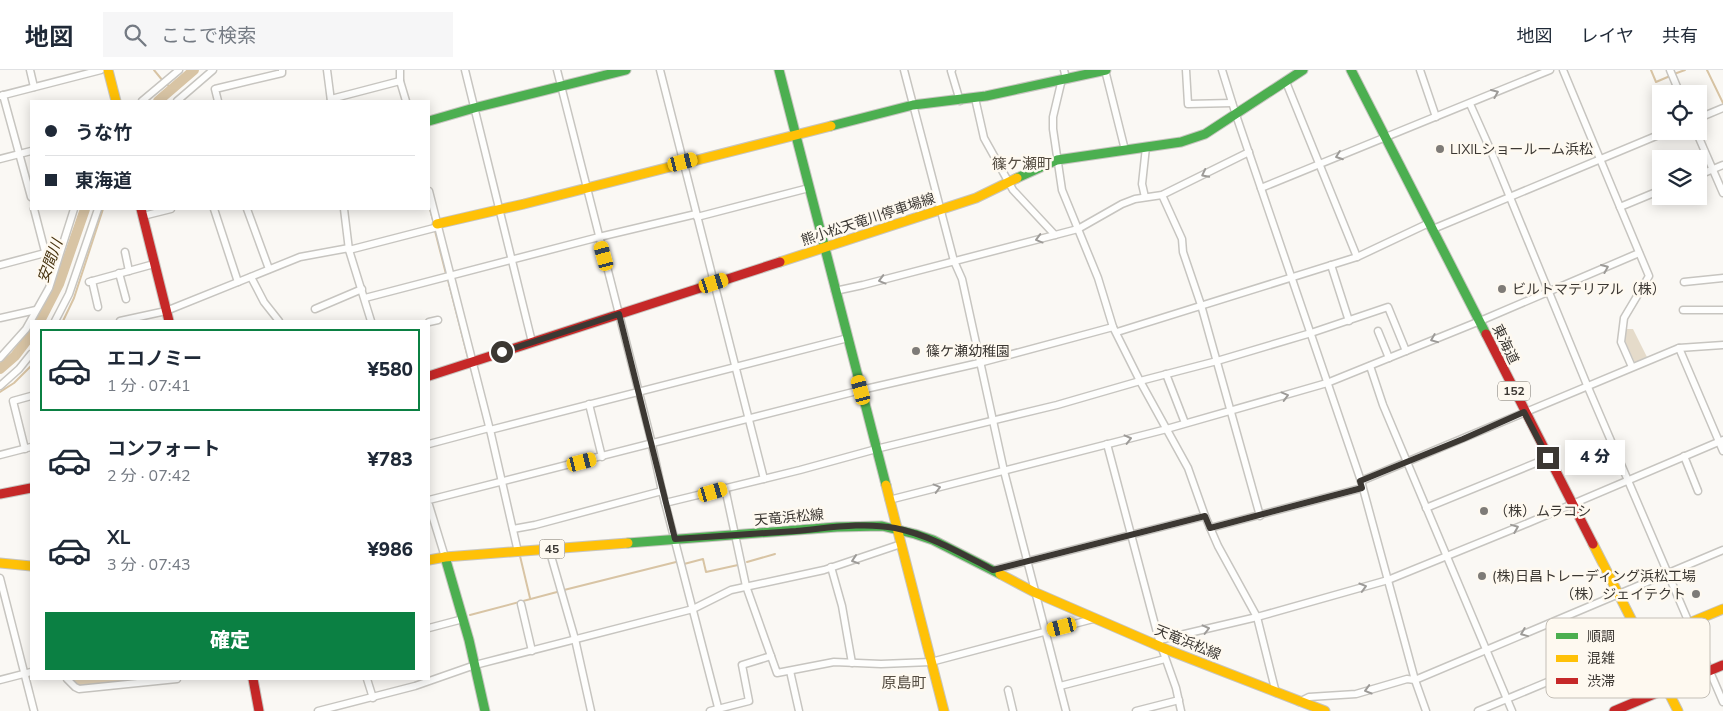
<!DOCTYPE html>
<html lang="ja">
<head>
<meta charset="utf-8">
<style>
  body { margin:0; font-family:"Nunito Sans","Noto Sans JP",sans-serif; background:#f6f6f7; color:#1f2937; height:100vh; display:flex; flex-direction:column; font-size:19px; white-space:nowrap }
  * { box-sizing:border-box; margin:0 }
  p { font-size:16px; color:#747a83 }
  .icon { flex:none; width:28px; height:28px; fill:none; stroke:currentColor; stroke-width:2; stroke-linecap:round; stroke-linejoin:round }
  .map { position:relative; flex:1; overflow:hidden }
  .drawer { position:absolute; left:30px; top:250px; width:400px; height:360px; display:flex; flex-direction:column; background:#fff; border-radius:0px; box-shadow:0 2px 12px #0003 }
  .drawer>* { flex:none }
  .top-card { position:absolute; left:30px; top:30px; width:400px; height:110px; border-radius:0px; box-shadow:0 2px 12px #0003; display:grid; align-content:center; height:110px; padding:0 15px; background:#fff }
  .buttons { position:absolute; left:1652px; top:15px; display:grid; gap:10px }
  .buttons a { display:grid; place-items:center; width:55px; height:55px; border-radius:0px; background:#fff; box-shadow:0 2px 12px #0003; font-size:25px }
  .end { position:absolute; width:22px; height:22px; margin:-11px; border:6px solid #3c3833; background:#fff; box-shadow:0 0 0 2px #fff }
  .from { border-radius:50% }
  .bubble { position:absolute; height:35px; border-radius:0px; background:#fff; box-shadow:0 2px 12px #0003; font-size:16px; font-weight:800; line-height:35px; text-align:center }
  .car { position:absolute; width:15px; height:30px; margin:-15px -8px; border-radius:6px; box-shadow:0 0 4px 1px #0007; background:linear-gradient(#f5c518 24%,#345 0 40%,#f5c518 0 76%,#345 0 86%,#f5c518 0) }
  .top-card b { display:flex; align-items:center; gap:18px; height:48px; font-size:19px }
  .top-card b+b { border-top:1px solid #e0e1e3 }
  .top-card i { width:12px; height:12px; background:#1f2937 }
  ul { padding:9px 0 0; list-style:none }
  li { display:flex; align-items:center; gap:15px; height:82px; margin:0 10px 8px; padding:0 5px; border:2px solid transparent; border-radius:0px }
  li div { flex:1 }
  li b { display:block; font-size:19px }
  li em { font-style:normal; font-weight:800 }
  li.selected { border-color:#0b8043 }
  li>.icon { width:45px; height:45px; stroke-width:1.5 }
  .action { display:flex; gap:10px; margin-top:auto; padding:10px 15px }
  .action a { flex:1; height:58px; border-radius:0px; background:#0b8043; color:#fff; font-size:20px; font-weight:800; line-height:58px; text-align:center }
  header { display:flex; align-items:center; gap:30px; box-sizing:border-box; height:70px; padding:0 25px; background:#fff; border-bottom:1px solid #e0e1e3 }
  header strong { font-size:24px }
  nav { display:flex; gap:28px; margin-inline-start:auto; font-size:18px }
  .search { width:350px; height:45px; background:#f6f6f7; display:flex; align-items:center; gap:12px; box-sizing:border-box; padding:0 18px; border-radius:0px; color:#747a83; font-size:19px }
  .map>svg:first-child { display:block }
  .green { fill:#e5dbca }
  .forest { fill:#e2d2b8 }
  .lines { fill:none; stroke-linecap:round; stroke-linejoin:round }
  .stream { stroke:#d8c4a4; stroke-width:2 }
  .river { stroke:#d8c4a4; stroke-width:10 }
  .street-casing { stroke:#c7c5c0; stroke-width:9 }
  .fast-casing { stroke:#c7c5c0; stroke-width:11 }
  .slow-casing { stroke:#c7c5c0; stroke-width:11 }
  .jam-casing { stroke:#c7c5c0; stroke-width:11 }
  .street { stroke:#fefefd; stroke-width:6 }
  .fast { stroke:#4caf50; stroke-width:9 }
  .slow { stroke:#ffc107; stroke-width:9 }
  .jam { stroke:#c62828; stroke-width:9 }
  .oneway { stroke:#9d9b98 }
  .route { stroke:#3c3833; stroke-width:6 }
  .poi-dot { fill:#7e7b77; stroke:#fef9f0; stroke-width:2 }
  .labels { text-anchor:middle; stroke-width:5; stroke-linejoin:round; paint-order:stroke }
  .shield { fill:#fef9f0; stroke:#76726c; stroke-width:1 }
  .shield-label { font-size:12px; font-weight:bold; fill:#3c3833 }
  .poi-label { font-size:14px; fill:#3c3833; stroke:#fef9f0; text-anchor:start }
  .street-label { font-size:14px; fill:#3c3833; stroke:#fef9f0 }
  .neighbourhood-label { font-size:15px; fill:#544c41; stroke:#fef9f0 }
  .water-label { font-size:15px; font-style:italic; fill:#46320e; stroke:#fef9f0 }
  .key { fill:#fef9f0; stroke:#c4bfb7; stroke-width:1 }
  .key-label { font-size:14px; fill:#3c3833 }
</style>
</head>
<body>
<header>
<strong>地図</strong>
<div class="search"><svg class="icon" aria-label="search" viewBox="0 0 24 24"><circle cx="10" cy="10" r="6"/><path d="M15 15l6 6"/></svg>ここで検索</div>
<nav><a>地図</a><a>レイヤ</a><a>共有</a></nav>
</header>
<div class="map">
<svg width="1723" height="641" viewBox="0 0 1723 641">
  <rect width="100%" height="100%" fill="#faf8f4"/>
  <!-- green -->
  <path class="green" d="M1626 259H1633L1647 287 1635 293 1625 271Z"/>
  <!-- forest -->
  <path class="forest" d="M70 609H176L77 618Z"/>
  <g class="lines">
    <!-- stream -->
    <g class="stream">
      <path d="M154 0 163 11"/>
      <path d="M1651 0 1656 12 1670 6"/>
      <path d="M1707 0 1723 33"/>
      <path d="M1674 4 1685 0"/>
      <path d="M167 14 171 19"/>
      <path d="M429 135 434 154"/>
      <path d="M435 161 446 204"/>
      <path d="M448 210 468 288"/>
      <path d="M63 251 74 228 103 139"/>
      <path d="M471 298 486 356"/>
      <path d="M0 322 14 313 31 296"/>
      <path d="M520 486 530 528"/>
      <path d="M747 492 775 484"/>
      <path d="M684 494 703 489 706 502 738 495"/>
      <path d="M564 520 676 492"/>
      <path d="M470 545 557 522"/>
    </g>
    <!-- river -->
    <g class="river">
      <path d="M158 31 194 0"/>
      <path d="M40 251 59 214 85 139"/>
      <path d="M0 299 15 286 31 265"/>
    </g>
    <!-- street casing -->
    <g class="street-casing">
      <g id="street">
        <path d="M30 0 34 17"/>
        <path d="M327 0 331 31"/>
        <path d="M400 0V11L406 31"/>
        <path d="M465 0 532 272"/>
        <path d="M557 0 650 366 662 421 719 641"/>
        <path d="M660 0 764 409"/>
        <path d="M904 0 954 191 962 209 1004 401 1066 641"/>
        <path d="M952 0 951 1 960 31"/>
        <path d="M1064 0 1066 8"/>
        <path d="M1105 0 1125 80"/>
        <path d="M1186 0 1188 34 1232 33"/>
        <path d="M1222 0 1236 45 1361 411 1415 610 1426 641"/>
        <path d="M1420 0 1436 47"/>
        <path d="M1563 0 1620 137 1661 120"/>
        <path d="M1670 0 1680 24"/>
        <path d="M1062 9 1053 47V59L1062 120 1098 208 1113 257 1140 311 1188 398 1205 446 1218 476 1257 547 1276 623"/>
        <path d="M1286 12 1357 187"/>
        <path d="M3 25 31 127"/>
        <path d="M0 26 101 0"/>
        <path d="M975 28 984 68 1013 120 1055 165"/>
        <path d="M331 29 400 11"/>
        <path d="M142 31 179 0"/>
        <path d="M177 31 213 0"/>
        <path d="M218 31 215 19 282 3V0"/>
        <path d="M1470 34 1491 81 1587 315 1723 632"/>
        <path d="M1699 48 1723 38"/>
        <path d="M1696 61 1723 123"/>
        <path d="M0 89 31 81"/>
        <path d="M1699 105 1723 95"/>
        <path d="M1261 118 1550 0"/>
        <path d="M429 121 491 364 518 482"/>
        <path d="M1162 125 1182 169 1183 182 1201 235 1260 446"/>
        <path d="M1145 127 1142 114 1146 77"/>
        <path d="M1620 137 1649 206 1624 248 1621 272 1632 297"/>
        <path d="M34 139 49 197 53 204"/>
        <path d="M214 139 238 212"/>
        <path d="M247 139 269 199"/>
        <path d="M344 139 349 180 371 251"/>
        <path d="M143 146 171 139"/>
        <path d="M697 147 809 118"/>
        <path d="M1433 159 1668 61"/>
        <path d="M349 180 438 157"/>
        <path d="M125 182 129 201"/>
        <path d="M0 195 45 183"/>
        <path d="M1331 195 1349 251"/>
        <path d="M119 203 126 229"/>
        <path d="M251 207 264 232 279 251"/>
        <path d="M92 211 98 237"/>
        <path d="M89 212 154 194"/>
        <path d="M1684 212 1723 208"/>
        <path d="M835 221 863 215 1078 159 1122 134 1135 129 1162 125 1249 82"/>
        <path d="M365 228 599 167 696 144"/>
        <path d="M315 239 362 219"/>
        <path d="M1683 240H1723"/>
        <path d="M0 248 36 240"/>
        <path d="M55 251 69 224 98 139"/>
        <path d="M120 251 166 241 300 187 349 178"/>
        <path d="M429 252 438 250"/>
        <path d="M1378 261 1389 288"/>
        <path d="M1117 262 1357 187 1429 153"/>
        <path d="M1679 278 1723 275"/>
        <path d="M0 288 26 259 49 218 74 139"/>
        <path d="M1370 296 1383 335 1512 641"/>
        <path d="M1166 304 1185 353"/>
        <path d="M0 316 19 299 31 284"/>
        <path d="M589 334 602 387"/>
        <path d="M490 360 848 268"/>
        <path d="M429 374 489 358"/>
        <path d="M1107 374 1159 570 1176 618 1181 641"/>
        <path d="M25 379 13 331 31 326"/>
        <path d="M0 385 31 377"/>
        <path d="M1684 386 1698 421"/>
        <path d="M1361 411 1679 278 1723 381"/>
        <path d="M725 418 746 516 777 603 834 592 881 594 931 592 1093 549"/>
        <path d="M429 430 861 320 979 293 1113 257"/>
        <path d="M889 430 1163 360 1327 313 1480 251 1639 183"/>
        <path d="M665 433 800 400 880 378 1057 335 1140 311 1217 291 1311 263 1388 237 1406 281"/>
        <path d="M429 435 445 487"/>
        <path d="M1426 438 1548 388"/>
        <path d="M1210 458 1362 418"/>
        <path d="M513 459 535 455 662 421"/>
        <path d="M549 479 575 569 591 641"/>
        <path d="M831 497 842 536 852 593"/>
        <path d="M993 500 1205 446"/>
        <path d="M0 508 34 641"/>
        <path d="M521 534 532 581"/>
        <path d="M429 558 463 549"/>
        <path d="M1159 570 1257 547 1388 510 1528 453 1723 370"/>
        <path d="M790 601 799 641"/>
        <path d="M67 609 75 617 79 619 177 609"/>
        <path d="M367 609 373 628"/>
        <path d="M0 610 31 602"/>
        <path d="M1060 616 1165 589"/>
        <path d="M1008 620 1013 641"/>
        <path d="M1299 632 1309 627 1356 624 1407 609 1415 610 1723 480"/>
        <path d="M318 641 415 616 475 595 693 539 731 520 824 500 901 474"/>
        <path d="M710 641 749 631 742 595 771 586"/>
        <path d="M1136 641 1179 630"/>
        <path d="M1478 641 1643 572"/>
      </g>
    </g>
    <!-- fast casing -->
    <g class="fast-casing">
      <g id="fast">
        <path d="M779 0 886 415"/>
        <path d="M1351 0 1486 264"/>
        <path d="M429 51 474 38 626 0"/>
        <path d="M831 56 913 35 986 26 1106 0"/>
        <path d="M1017 108 1057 90 1181 72 1205 64 1303 0"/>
        <path d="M628 473 837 457 882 456 915 464 933 470 1000 504"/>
        <path d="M445 487 469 570 485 641"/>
      </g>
    </g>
    <!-- slow casing -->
    <g class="slow-casing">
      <g id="slow">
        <path d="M108 0 116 31"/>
        <path d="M437 154 524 134 831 56"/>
        <path d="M780 192 976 128 1017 108"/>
        <path d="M886 415 944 641"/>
        <path d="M1593 474 1678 641"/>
        <path d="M429 490 445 487 628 473"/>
        <path d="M0 493 31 496"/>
        <path d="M1000 504 1034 522 1168 580 1325 641"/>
        <path d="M1643 572 1723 539"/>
      </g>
    </g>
    <!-- jam casing -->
    <g class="jam-casing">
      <g id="jam">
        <path d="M141 139 169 251"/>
        <path d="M1486 264 1593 474"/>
        <path d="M429 306 780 192"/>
        <path d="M0 424 31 418"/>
        <path d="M253 609 259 641"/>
        <path d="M1614 641 1723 595"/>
      </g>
    </g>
    <!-- street -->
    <use href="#street" class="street"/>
    <!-- fast -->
    <use href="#fast" class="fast"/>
    <!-- slow -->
    <use href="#slow" class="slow"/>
    <!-- jam -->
    <use href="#jam" class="jam"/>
  </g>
  <!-- one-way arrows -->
  <defs><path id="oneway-chevron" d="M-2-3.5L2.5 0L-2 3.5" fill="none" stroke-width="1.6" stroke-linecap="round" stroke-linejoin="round" transform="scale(1.25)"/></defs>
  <g class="oneway">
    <use href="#oneway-chevron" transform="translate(1495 23) rotate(-23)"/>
    <use href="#oneway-chevron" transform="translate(1339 86) rotate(160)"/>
    <use href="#oneway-chevron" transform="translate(1205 104) rotate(153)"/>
    <use href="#oneway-chevron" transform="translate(1039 169) rotate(165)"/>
    <use href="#oneway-chevron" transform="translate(1605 198) rotate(-23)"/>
    <use href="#oneway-chevron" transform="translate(882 210) rotate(165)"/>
    <use href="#oneway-chevron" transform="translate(1434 269) rotate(158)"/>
    <use href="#oneway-chevron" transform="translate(1285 326) rotate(-15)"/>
    <use href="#oneway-chevron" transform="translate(1128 369) rotate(-14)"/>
    <use href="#oneway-chevron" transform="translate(937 418) rotate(-15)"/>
    <use href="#oneway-chevron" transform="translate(1515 458) rotate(-22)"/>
    <use href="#oneway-chevron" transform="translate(855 490) rotate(162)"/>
    <use href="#oneway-chevron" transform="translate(1363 517) rotate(-16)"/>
    <use href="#oneway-chevron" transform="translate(1206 559) rotate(-14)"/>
    <use href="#oneway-chevron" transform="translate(1524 563) rotate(158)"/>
    <use href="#oneway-chevron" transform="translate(1368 620) rotate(164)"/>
  </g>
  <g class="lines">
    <!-- route -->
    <path class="route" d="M502 282 619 244 675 469C715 466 756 464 796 461 829 458 863 452 895 458 930 465 962 484 993 500L1205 446 1210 458 1362 418 1360 411 1463 369 1524 342 1548 388"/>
  </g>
  <!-- markers -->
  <g class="poi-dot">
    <circle cx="1440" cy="79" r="5"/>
    <circle cx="1502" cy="219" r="5"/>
    <circle cx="916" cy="281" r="5"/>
    <circle cx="1484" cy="441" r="5"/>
    <circle cx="1482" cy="506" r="5"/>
    <circle cx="1696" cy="524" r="5"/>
  </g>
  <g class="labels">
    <!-- shield labels -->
    <g class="shield">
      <rect x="1498" y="311.5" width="32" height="19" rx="4"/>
      <rect x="539.5" y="469.5" width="25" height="19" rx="4"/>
    </g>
    <g class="shield-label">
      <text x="1514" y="325">152</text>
      <text x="552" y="483">45</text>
    </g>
    <!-- poi labels -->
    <g class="poi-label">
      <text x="1450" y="84">LIXILショールーム浜松</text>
      <text x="1512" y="224">ビルトマテリアル（株）</text>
      <text x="926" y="286">篠ケ瀬幼稚園</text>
      <text x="1494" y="446">（株）ムラコシ</text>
      <text x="1492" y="511">(株)日昌トレーディング浜松工場</text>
      <text x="1686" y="529" text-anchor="end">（株）ジェイテクト</text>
    </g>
    <!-- street labels -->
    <g class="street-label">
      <text transform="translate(868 149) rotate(-18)" y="5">熊小松天竜川停車場線</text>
      <text transform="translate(1506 274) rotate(64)" y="5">東海道</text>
      <text transform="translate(789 447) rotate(-5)" y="5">天竜浜松線</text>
      <text transform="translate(1188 572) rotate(22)" y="5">天竜浜松線</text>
    </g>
    <!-- neighbourhood labels -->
    <g class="neighbourhood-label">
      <text x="1022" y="99">篠ケ瀬町</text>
      <text x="904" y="618">原島町</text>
    </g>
    <!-- water labels -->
    <g class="water-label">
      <text transform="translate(50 191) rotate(-70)" y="5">安間川</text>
    </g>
  </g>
  <!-- legend -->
  <rect x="1546" y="548" width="164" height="80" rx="8" class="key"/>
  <rect x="1556" y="563" width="22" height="6" fill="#4caf50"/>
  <rect x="1556" y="585" width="22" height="7" fill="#ffc107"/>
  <rect x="1556" y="608" width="22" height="6" fill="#c62828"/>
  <g class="key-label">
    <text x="1587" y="571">順調</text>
    <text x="1587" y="593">混雑</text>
    <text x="1587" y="616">渋滞</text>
  </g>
</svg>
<div class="buttons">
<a><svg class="icon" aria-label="locate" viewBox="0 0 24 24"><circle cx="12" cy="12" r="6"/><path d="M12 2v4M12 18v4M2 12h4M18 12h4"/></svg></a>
<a><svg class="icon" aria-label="layers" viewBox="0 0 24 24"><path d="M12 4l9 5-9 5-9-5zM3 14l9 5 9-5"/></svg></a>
</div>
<i class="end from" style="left:502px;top:282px"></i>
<i class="end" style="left:1548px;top:388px"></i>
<div class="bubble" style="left:1565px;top:370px;width:60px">4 分</div>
<i class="car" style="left:683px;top:92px;rotate:76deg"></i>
<i class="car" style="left:604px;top:186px;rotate:345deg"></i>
<i class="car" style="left:714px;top:213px;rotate:72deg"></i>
<i class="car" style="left:861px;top:320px;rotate:345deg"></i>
<i class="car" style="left:582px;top:392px;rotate:76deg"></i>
<i class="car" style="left:713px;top:422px;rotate:74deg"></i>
<i class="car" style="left:1062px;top:557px;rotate:256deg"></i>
<div class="top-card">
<b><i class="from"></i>うな竹</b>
<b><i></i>東海道</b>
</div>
<section class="drawer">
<ul>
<li class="selected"><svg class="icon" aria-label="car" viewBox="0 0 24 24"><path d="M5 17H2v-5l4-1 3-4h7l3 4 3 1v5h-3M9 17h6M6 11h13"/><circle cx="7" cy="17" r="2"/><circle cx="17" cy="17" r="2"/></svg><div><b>エコノミー</b><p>1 分 · 07:41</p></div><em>¥580</em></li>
<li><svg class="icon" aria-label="car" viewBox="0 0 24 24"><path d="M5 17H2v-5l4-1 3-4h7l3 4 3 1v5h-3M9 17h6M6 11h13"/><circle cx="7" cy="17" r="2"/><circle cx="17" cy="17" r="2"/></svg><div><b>コンフォート</b><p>2 分 · 07:42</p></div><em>¥783</em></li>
<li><svg class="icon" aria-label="car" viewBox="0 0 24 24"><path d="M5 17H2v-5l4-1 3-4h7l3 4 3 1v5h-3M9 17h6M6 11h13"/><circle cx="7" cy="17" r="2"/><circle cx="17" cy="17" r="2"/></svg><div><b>XL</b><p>3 分 · 07:43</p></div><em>¥986</em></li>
</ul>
<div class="action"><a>確定</a></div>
</section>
</div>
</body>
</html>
